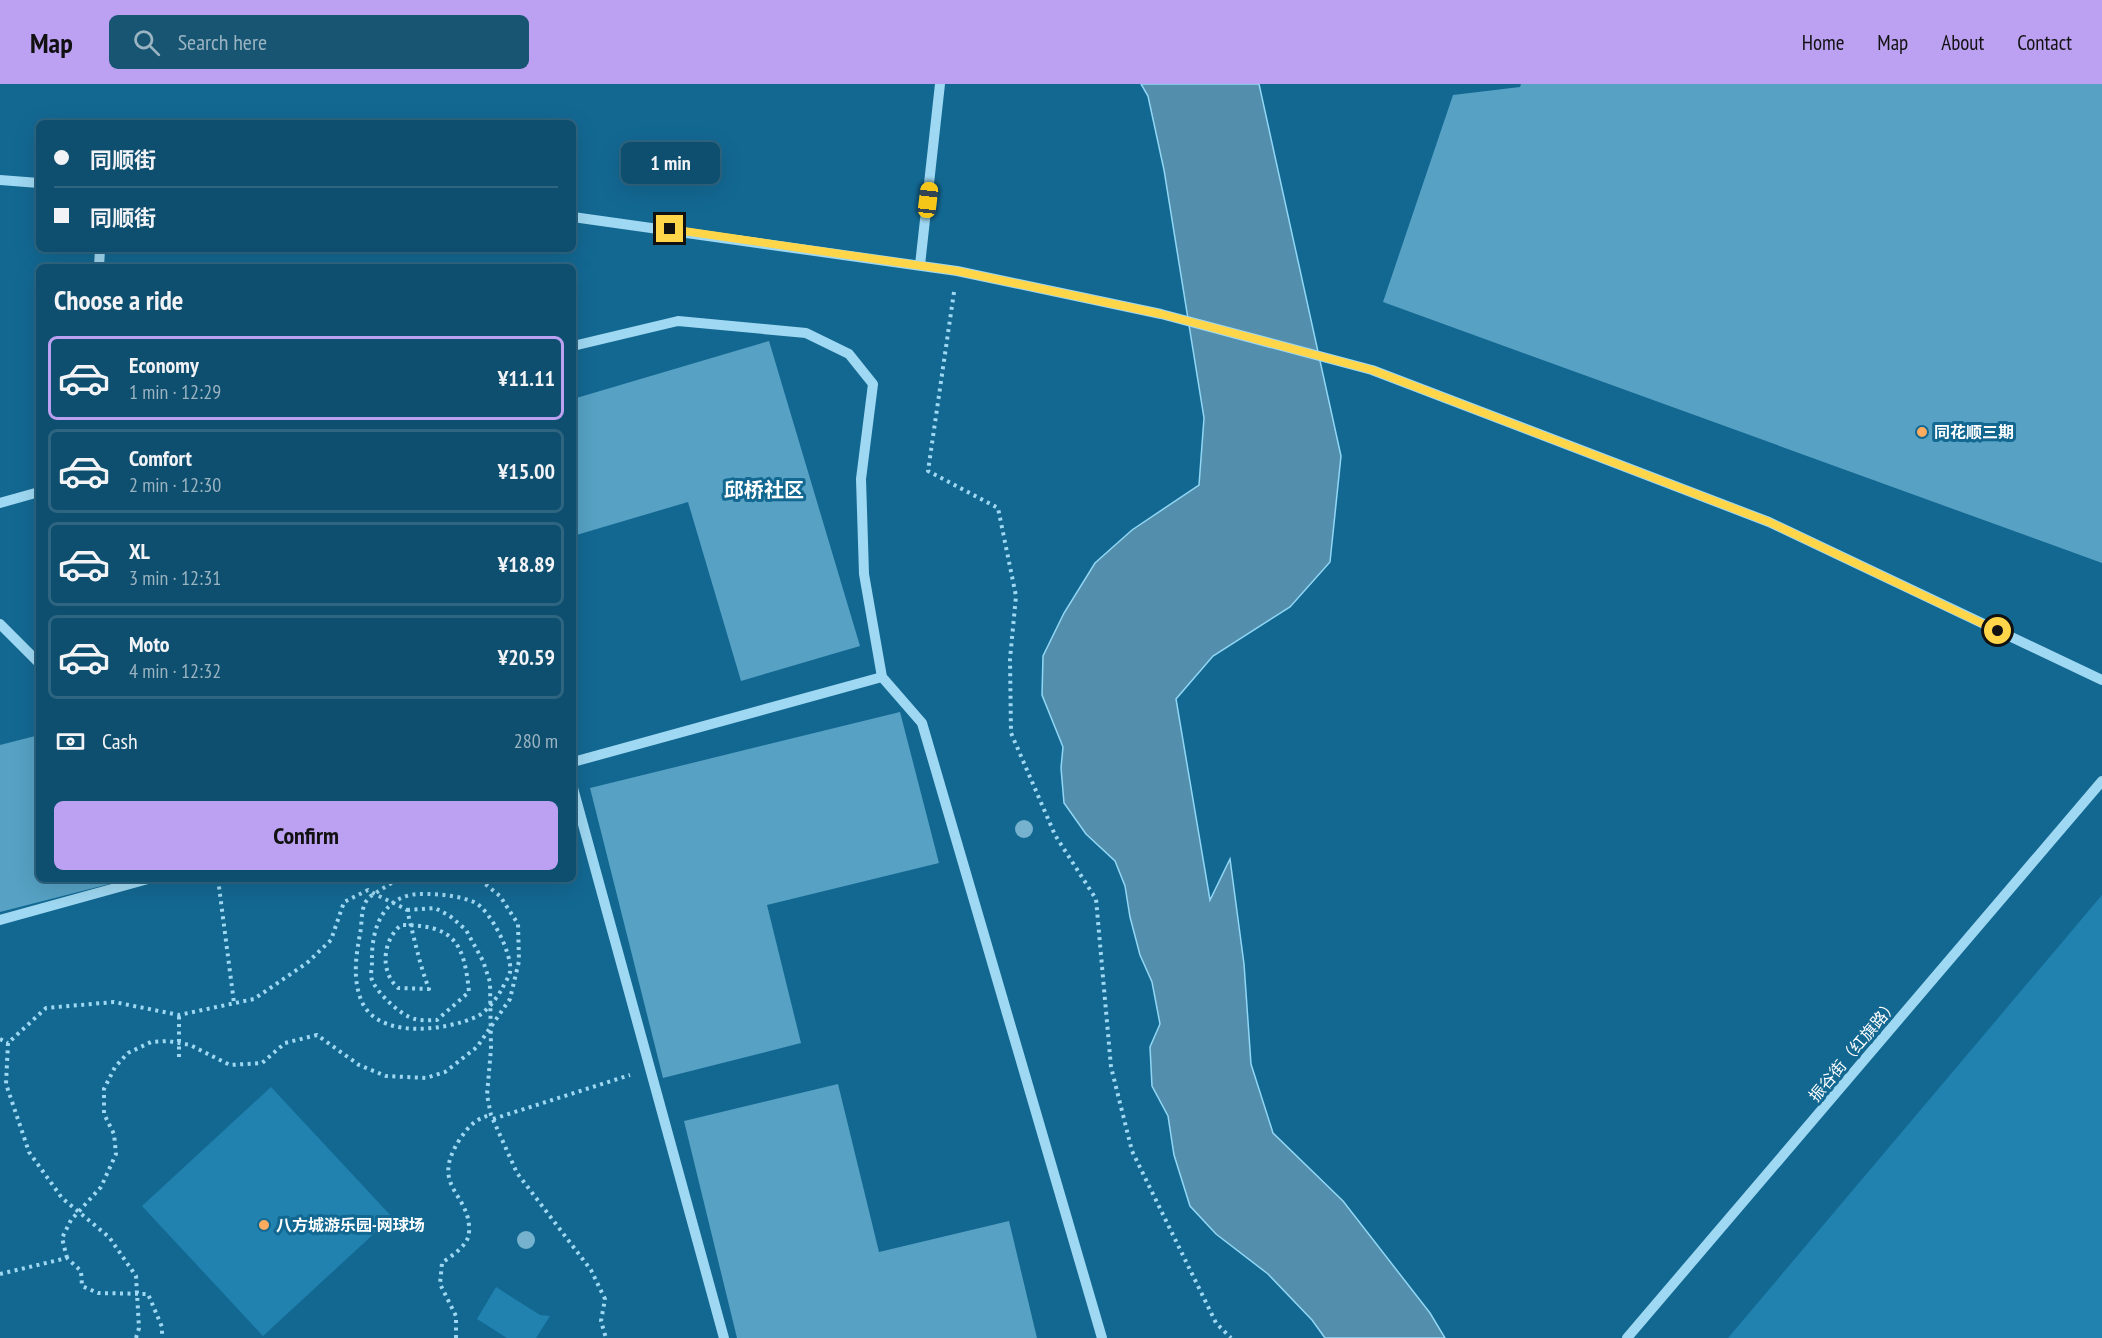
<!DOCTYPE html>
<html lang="en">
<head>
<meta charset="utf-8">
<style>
  body { margin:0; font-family:"PT Sans Narrow","Noto Sans SC",sans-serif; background:#175573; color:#f1f3f6; height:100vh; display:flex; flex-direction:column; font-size:22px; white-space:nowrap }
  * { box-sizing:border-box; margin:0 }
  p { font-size:20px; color:#9bb4c2 }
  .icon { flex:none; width:33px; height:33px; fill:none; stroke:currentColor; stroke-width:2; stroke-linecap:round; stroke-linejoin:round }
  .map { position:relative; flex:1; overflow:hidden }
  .drawer { position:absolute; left:36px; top:180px; width:540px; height:618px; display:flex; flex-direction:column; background:#0e4e6e; border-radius:9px; box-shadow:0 6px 24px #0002,0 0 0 2px #2e6581 }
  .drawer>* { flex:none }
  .hud { position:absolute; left:36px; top:36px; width:540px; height:132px; border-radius:9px; box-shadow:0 6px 24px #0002,0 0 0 2px #2e6581; display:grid; align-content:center; height:132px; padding:0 18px; background:#0e4e6e }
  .end { position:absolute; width:27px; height:27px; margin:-14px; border:8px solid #ffd54a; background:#111; box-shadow:0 0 0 3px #111 }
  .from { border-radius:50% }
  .bubble { position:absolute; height:42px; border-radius:9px; background:#0e4e6e; box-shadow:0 6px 24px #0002,0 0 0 2px #2e6581; font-size:20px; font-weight:700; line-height:42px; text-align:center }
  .car { position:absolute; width:18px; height:36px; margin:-18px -9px; border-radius:8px; box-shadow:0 0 4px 2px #0007; background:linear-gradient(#f5c518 24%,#345 0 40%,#f5c518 0 76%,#345 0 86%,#f5c518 0) }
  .hud b { display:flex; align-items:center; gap:21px; height:57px; font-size:22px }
  .hud b+b { border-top:2px solid #2e6581 }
  .hud i { width:15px; height:15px; background:#f1f3f6 }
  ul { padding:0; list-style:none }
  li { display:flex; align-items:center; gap:18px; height:84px; margin:0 12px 9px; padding:0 6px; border:3px solid #2e6581; border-radius:9px }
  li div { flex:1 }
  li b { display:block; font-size:22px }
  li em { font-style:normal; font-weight:700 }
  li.active { border-color:#bca0f2 }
  li>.icon { width:54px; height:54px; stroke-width:1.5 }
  h2 { padding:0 18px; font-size:27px; line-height:72px }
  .pay { display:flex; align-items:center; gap:15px; height:66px; padding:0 18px; font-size:22px }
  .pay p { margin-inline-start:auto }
  .primary-button { display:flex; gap:12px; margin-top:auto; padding:12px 18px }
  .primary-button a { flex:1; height:69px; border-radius:9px; background:#bca0f2; color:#111; font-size:24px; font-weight:700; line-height:69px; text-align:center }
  header { display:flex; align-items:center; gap:36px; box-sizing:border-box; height:84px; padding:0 30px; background:#bca0f2; color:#111 }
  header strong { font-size:28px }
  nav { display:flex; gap:33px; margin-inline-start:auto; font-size:21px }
  .search { width:420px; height:54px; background:#175573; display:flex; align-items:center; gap:15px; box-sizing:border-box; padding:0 21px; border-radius:9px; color:#9bb4c2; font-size:22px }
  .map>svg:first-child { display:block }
  .green { fill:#2182af }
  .water { fill:#538fad; stroke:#91d7f5; stroke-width:1.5 }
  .building { fill:#56a1c4 }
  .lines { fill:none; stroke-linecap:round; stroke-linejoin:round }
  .path { stroke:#9fd8f2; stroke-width:4; stroke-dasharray:3 4.5; stroke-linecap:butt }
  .minor { stroke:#9fd8f2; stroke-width:10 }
  .tree { fill:#76b1cd }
  .route { stroke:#ffd54a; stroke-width:8 }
  .poi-dot { fill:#ffac60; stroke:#136892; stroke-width:2 }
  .labels { text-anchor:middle; stroke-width:6; stroke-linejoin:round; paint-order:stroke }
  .poi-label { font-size:16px; font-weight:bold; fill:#fff; stroke:#136892; text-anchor:start }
  .street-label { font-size:16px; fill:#fff; stroke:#136892 }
  .quarter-label { font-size:20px; font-weight:bold; fill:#fff; stroke:#136892 }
</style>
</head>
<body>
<header>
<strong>Map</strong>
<div class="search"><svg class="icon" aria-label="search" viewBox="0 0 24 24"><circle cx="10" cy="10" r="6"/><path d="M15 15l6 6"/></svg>Search here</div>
<nav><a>Home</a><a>Map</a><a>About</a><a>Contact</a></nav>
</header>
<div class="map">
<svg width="2102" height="1254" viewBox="0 0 2102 1254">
  <rect width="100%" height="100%" fill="#136892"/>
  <!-- green -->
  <g class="green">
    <path d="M2102 811V1254H1728Z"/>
    <path d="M271 1003 392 1133 263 1252 142 1122Z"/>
    <path d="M496 1203 540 1231 550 1232 536 1254H507L477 1235Z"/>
  </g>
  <!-- water -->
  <path class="water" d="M1141 0H1259L1341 372 1330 478 1290 523 1213 572 1176 615 1210 816 1230 775 1244 880 1251 980 1273 1049 1343 1117 1430 1229 1445 1254H1325L1312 1236 1268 1190 1216 1150 1190 1122 1174 1071 1168 1032 1152 1002 1150 963 1160 940 1152 898 1140 871 1130 833 1125 802 1115 777 1086 750 1064 719 1061 684 1063 663 1042 611 1043 572 1064 529 1095 479 1132 446 1199 401 1204 334 1164 86 1148 12Z"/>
  <!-- building -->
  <g class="building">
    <path d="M1521 0H2102V479L1383 218 1453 11 1520 3Z"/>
    <path d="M769 257 860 562 741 597 688 418 573 452V315Z"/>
    <path d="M900 628 939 779 767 821 801 959 663 994 590 704Z"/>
    <path d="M39 651V795L125 796 0 828V661Z"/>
    <path d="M838 1000 879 1168 1009 1137 1037 1254H737L684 1037Z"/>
  </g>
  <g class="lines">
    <!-- path -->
    <g class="path">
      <path d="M954 208 928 387 998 424 1016 512 1010 575 1011 649 1055 751 1096 815 1111 983 1132 1067 1216 1239 1231 1254"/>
      <path d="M218 795 234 919"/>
      <path d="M407 826 435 824 450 832 466 846 483 877 490 898 491 965 487 1011 491 1031 517 1089 591 1186 605 1215 601 1237 606 1254"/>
      <path d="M0 955 8 959"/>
      <path d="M179 973V931"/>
      <path d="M493 1035 630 991"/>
      <path d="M67 1174 62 1154 71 1136 101 1103 116 1070 114 1050 104 1030V1005L115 983 128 969 151 958 168 957 190 961 230 981 262 979 285 959 317 951 359 981 386 992 426 994 445 988 477 963 510 915 519 877 518 840 500 812 479 795"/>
      <path d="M0 1190 67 1174 81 1187 82 1202 98 1209 148 1210 162 1243V1254"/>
      <path d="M136 1254 139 1244 136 1192 109 1153 62 1114 29 1068 6 1000 8 959 46 924 114 918 179 931 254 915 307 879 331 856 344 818 368 806C381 814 395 819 407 826 414 853 419 879 429 905L398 904C380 888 382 857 401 841 454 841 464 858 469 908L437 936C430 936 422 937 415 935 401 932 377 909 372 896 370 891 372 883 372 878 371 843 384 808 425 810 441 810 459 812 474 818 490 825 513 871 510 888 509 893 504 900 502 905 496 915 488 926 478 932 446 947 374 957 360 913 353 893 356 871 360 850 363 836 359 818 374 810L398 795"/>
      <path d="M456 1254V1232L440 1200 442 1179C451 1172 468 1162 469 1149 472 1109 428 1104 460 1055 468 1043 476 1034 491 1031"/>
    </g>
    <!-- minor -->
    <g class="minor">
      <path d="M0 96 39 99"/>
      <path d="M573 133 957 187 1161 230 1372 286 1769 438 2102 596"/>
      <path d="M920 181 940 0"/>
      <path d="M99 183 100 165"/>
      <path d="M573 262 678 237 806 249 849 270 873 300 861 395 864 490 882 593 922 639 1102 1254"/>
      <path d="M0 419 39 408"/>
      <path d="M0 540 39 579"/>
      <path d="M573 678 882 593"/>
      <path d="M573 704 724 1254"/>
      <path d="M0 836 148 795"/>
      <path d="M1627 1254 2102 697"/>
    </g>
  </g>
  <!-- trees -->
  <g class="tree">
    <circle cx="1024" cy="745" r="9"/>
    <circle cx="526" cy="1156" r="9"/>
  </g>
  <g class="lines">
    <!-- route -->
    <path class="route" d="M670 145 957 187 1161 230 1372 286 1769 438 1998 547"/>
  </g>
  <!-- markers -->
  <g class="poi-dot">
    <circle cx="1922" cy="348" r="6"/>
    <circle cx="264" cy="1141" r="6"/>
  </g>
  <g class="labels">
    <!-- poi labels -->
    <g class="poi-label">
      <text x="1934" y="354">同花顺三期</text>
      <text x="276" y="1147">八方城游乐园-网球场</text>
    </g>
    <!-- street labels -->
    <g class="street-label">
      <text transform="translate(1853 966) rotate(-50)" y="6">振谷街（红旗路）</text>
    </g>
    <!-- quarter labels -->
    <g class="quarter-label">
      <text x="764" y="413">邱桥社区</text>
    </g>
  </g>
</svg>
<i class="end from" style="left:1998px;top:547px"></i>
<i class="end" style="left:670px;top:145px"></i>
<div class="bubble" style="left:621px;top:58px;width:99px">1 min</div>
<i class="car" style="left:928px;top:116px;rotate:7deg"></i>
<div class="hud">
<b><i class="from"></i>同顺街</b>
<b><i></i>同顺街</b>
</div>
<section class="drawer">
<h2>Choose a ride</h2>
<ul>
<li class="active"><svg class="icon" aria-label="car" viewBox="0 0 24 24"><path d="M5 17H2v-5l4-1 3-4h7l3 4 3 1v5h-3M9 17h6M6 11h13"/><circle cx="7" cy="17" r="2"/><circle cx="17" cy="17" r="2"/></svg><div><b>Economy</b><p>1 min · 12:29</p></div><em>¥11.11</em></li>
<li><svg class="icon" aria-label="car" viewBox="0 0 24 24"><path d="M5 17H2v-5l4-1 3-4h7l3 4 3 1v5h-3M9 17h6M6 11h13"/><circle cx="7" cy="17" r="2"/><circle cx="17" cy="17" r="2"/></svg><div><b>Comfort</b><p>2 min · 12:30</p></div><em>¥15.00</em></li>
<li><svg class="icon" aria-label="car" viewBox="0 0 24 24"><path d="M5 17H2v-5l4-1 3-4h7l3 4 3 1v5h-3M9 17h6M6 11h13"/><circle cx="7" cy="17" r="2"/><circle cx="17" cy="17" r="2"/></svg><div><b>XL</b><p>3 min · 12:31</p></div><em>¥18.89</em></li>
<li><svg class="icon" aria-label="car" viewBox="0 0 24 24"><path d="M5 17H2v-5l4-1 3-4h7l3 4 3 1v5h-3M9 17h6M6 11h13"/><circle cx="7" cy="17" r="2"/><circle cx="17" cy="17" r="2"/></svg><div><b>Moto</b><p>4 min · 12:32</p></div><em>¥20.59</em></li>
</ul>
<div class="pay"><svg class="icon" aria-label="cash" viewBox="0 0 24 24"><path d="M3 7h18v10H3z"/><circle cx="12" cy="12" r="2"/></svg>Cash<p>280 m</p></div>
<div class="primary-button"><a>Confirm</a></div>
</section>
</div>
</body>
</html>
